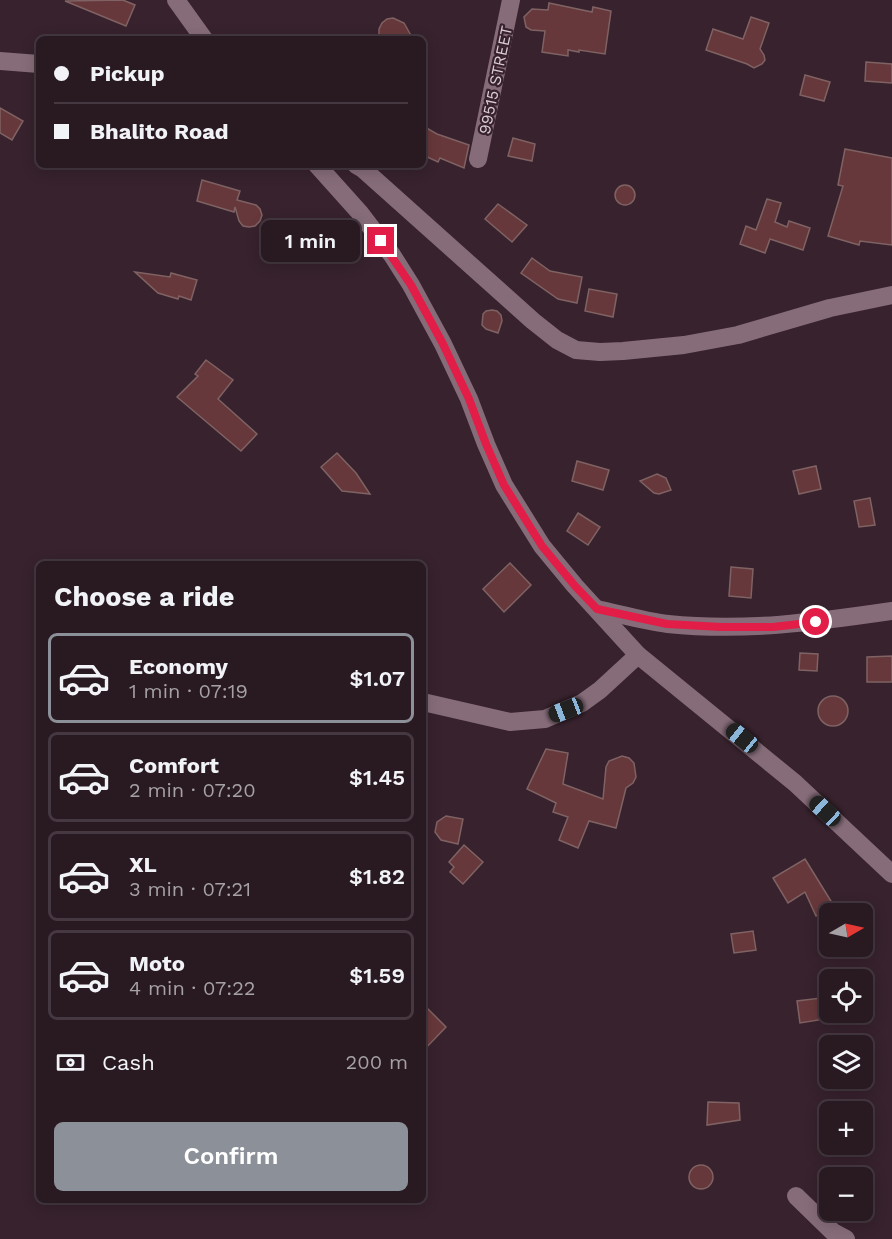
<!DOCTYPE html>
<html lang="en">
<head>
<meta charset="utf-8">
<style>
  body { margin:0; font-family:"Work Sans",sans-serif; background:#35272f; color:#f1f3f6; height:100vh; display:flex; flex-direction:column; font-size:22px; white-space:nowrap }
  * { box-sizing:border-box; margin:0 }
  p { font-size:20px; color:#a5a1a5 }
  .icon { flex:none; width:33px; height:33px; fill:none; stroke:currentColor; stroke-width:2; stroke-linecap:round; stroke-linejoin:round }
  .map { position:relative; flex:1; overflow:hidden }
  .panel { position:absolute; left:36px; top:561px; width:390px; height:642px; display:flex; flex-direction:column; background:#291a22; border-radius:9px; box-shadow:0 3px 15px #0003,0 0 0 2px #453840 }
  .panel>* { flex:none }
  .guide { position:absolute; left:36px; top:36px; width:390px; height:132px; border-radius:9px; box-shadow:0 3px 15px #0003,0 0 0 2px #453840; display:grid; align-content:center; height:132px; padding:0 18px; background:#291a22 }
  .needle { width:39px; rotate:81deg }
  .fabs { position:absolute; left:819px; top:903px; display:grid; gap:12px }
  .fabs a { display:grid; place-items:center; width:54px; height:54px; border-radius:9px; background:#291a22; box-shadow:0 3px 15px #0003,0 0 0 2px #453840; font-size:30px }
  .end { position:absolute; width:27px; height:27px; margin:-14px; border:8px solid #e11d48; background:#fff; box-shadow:0 0 0 3px #fff }
  .from { border-radius:50% }
  .bubble { position:absolute; height:42px; border-radius:9px; background:#291a22; box-shadow:0 3px 15px #0003,0 0 0 2px #453840; font-size:20px; font-weight:600; line-height:42px; text-align:center }
  .car { position:absolute; width:18px; height:36px; margin:-18px -9px; border-radius:8px; box-shadow:0 0 4px 2px #0007; background:linear-gradient(#222 24%,#8ab4d8 0 40%,#222 0 76%,#8ab4d8 0 86%,#222 0) }
  .guide b { display:flex; align-items:center; gap:21px; height:57px; font-size:22px }
  .guide b+b { border-top:2px solid #453840 }
  .guide i { width:15px; height:15px; background:#f1f3f6 }
  ul { padding:0; list-style:none }
  li { display:flex; align-items:center; gap:18px; height:90px; margin:0 12px 9px; padding:0 6px; border:3px solid #453840; border-radius:9px }
  li div { flex:1 }
  li b { display:block; font-size:22px }
  li em { font-style:normal; font-weight:600 }
  li.active { border-color:#8c9099 }
  li>.icon { width:54px; height:54px; stroke-width:1.5 }
  h2 { padding:0 18px; font-size:27px; line-height:72px }
  .pay { display:flex; align-items:center; gap:15px; height:66px; padding:0 18px; font-size:22px }
  .pay p { margin-inline-start:auto }
  .action { display:flex; gap:12px; margin-top:auto; padding:12px 18px }
  .action a { flex:1; height:69px; border-radius:9px; background:#8c9099; color:#fff; font-size:24px; font-weight:600; line-height:69px; text-align:center }
  .map>svg:first-child { display:block }
  .building { fill:#67383b; stroke:#7f6263; stroke-width:1.5 }
  .lines { fill:none; stroke-linecap:round; stroke-linejoin:round }
  .minor { stroke:#866c79; stroke-width:18 }
  .route { stroke:#e11d48; stroke-width:8 }
  .labels { text-anchor:middle; stroke-width:4.5; stroke-linejoin:round; paint-order:stroke }
  .street-label { font-size:16px; fill:#dccdd4; stroke:#37222d }
</style>
</head>
<body>
<div class="map">
<svg width="892" height="1239" viewBox="0 0 892 1239">
  <rect width="100%" height="100%" fill="#37222d"/>
  <!-- building -->
  <g class="building">
    <path d="M123 0 135 5 126 26 65 1Z"/>
    <path d="M549 3 592 12 593 7 611 11 605 54 579 50V52L568 50V56L542 52 545 31 531 30 526 27 524 17 532 9 548 10Z"/>
    <path d="M751 17 769 23 760 49 764 55 765 60 762 64 754 68 747 64 706 50 713 29 743 39Z"/>
    <path d="M393 18 404 23 413 39H379V29L382 23 387 19Z"/>
    <path d="M866 62 892 64V83L865 81Z"/>
    <path d="M805 75 830 82 824 101 800 95Z"/>
    <path d="M0 108 23 121 12 140 0 133Z"/>
    <path d="M423 126 437 134 469 145 464 168 440 158 438 162 423 155Z"/>
    <path d="M513 138 535 144 532 161 508 156Z"/>
    <path d="M845 149 892 158V245L860 241 859 245 828 236 843 186 838 185Z"/>
    <path d="M202 180 240 191 237 200 256 205 260 209 262 215 260 221 255 226 249 227 243 226 239 221 235 207 234 212 197 201Z"/>
    <circle cx="625" cy="195" r="10"/>
    <path d="M767 199 781 203 775 222 787 227 789 221 810 228 803 250 770 239 765 253 740 244 746 226 756 230Z"/>
    <path d="M498 204 527 225 512 242 485 219Z"/>
    <path d="M532 258 550 271 582 277 577 303 558 299 521 273Z"/>
    <path d="M135 272 170 277 171 273 197 280 191 300 179 296 178 299 158 293Z"/>
    <path d="M589 289 617 294 613 317 585 311Z"/>
    <path d="M492 310 497 311 501 315 502 321 498 333 486 329 482 325 483 314 486 311Z"/>
    <path d="M206 360 233 380 218 399 257 434 241 451 177 397 198 376 195 374Z"/>
    <path d="M337 453 356 473 370 494 342 491 321 467Z"/>
    <path d="M577 461 609 470 603 490 572 481Z"/>
    <path d="M816 466 821 489 799 494 793 471Z"/>
    <path d="M657 474 666 478 671 490 659 494 654 493 640 481Z"/>
    <path d="M870 498 875 525 859 527 854 501Z"/>
    <path d="M578 513 600 527 588 545 567 531Z"/>
    <path d="M510 563 531 585 504 612 483 589Z"/>
    <path d="M731 567 753 569 751 598 729 596Z"/>
    <path d="M800 653 818 654 817 671 799 670Z"/>
    <path d="M892 656V682H867V657Z"/>
    <circle cx="833" cy="711" r="15"/>
    <path d="M546 749 568 753 563 784 603 799 606 767 609 761 622 756 629 758 634 763 636 777 633 783 626 788 616 828 589 821 578 848 559 840 568 817 553 812 556 803 527 789Z"/>
    <path d="M446 816 463 819 458 844 441 840 435 832 437 822Z"/>
    <path d="M464 845 483 862 463 884 450 872 454 867 449 862Z"/>
    <path d="M805 859 834 906 816 916 805 892 788 903 773 878Z"/>
    <path d="M753 931 756 950 734 953 731 934Z"/>
    <path d="M821 998 825 1019 800 1023 797 1001Z"/>
    <path d="M423 1004 446 1027 423 1051Z"/>
    <path d="M708 1102 739 1103 740 1120 707 1125Z"/>
    <circle cx="701" cy="1177" r="12"/>
  </g>
  <g class="lines">
    <!-- minor -->
    <g class="minor">
      <path d="M176 0 204 39"/>
      <path d="M0 61 39 64"/>
      <path d="M478 159 511 0"/>
      <path d="M317 165 360 213 392 255 411 285 443 344 469 399 486 444 504 485 542 546 575 586 638 655 795 783 892 874"/>
      <path d="M356 165 363 169 533 321 557 340 576 350 600 352 623 351 684 345 738 335 830 308 892 295"/>
      <path d="M597 609C620 614 644 621 668 624 744 632 817 622 892 611"/>
      <path d="M423 702 510 722 545 719 582 703 600 690 638 655"/>
      <path d="M796 1196 833 1232 846 1239"/>
    </g>
  </g>
  <g class="lines">
    <!-- route -->
    <path class="route" d="M381 241 411 285 443 344 469 399 486 444 504 485 542 546 575 586 597 609 667 624 721 627H773L816 622"/>
  </g>
  <g class="labels">
    <!-- street labels -->
    <g class="street-label">
      <text transform="translate(495 80) rotate(-78)" y="6">99515 STREET</text>
    </g>
  </g>
</svg>
<div class="fabs">
<a><svg class="needle" viewBox="-14 -14 28 28"><path d="M0-13l5 13h-10z" fill="#e53935"/><path d="M0 13l5-13h-10z" fill="#a5a1a5"/></svg></a>
<a><svg class="icon" aria-label="locate" viewBox="0 0 24 24"><circle cx="12" cy="12" r="6"/><path d="M12 2v4M12 18v4M2 12h4M18 12h4"/></svg></a>
<a><svg class="icon" aria-label="layers" viewBox="0 0 24 24"><path d="M12 4l9 5-9 5-9-5zM3 14l9 5 9-5"/></svg></a>
<a>+</a>
<a>−</a>
</div>
<i class="end from" style="left:816px;top:622px"></i>
<i class="end" style="left:381px;top:241px"></i>
<div class="bubble" style="left:261px;top:220px;width:99px">1 min</div>
<i class="car" style="left:566px;top:710px;rotate:249deg"></i>
<i class="car" style="left:742px;top:738px;rotate:309deg"></i>
<i class="car" style="left:825px;top:811px;rotate:313deg"></i>
<div class="guide">
<b><i class="from"></i>Pickup</b>
<b><i></i>Bhalito Road</b>
</div>
<section class="panel">
<h2>Choose a ride</h2>
<ul>
<li class="active"><svg class="icon" aria-label="car" viewBox="0 0 24 24"><path d="M5 17H2v-5l4-1 3-4h7l3 4 3 1v5h-3M9 17h6M6 11h13"/><circle cx="7" cy="17" r="2"/><circle cx="17" cy="17" r="2"/></svg><div><b>Economy</b><p>1 min · 07:19</p></div><em>$1.07</em></li>
<li><svg class="icon" aria-label="car" viewBox="0 0 24 24"><path d="M5 17H2v-5l4-1 3-4h7l3 4 3 1v5h-3M9 17h6M6 11h13"/><circle cx="7" cy="17" r="2"/><circle cx="17" cy="17" r="2"/></svg><div><b>Comfort</b><p>2 min · 07:20</p></div><em>$1.45</em></li>
<li><svg class="icon" aria-label="car" viewBox="0 0 24 24"><path d="M5 17H2v-5l4-1 3-4h7l3 4 3 1v5h-3M9 17h6M6 11h13"/><circle cx="7" cy="17" r="2"/><circle cx="17" cy="17" r="2"/></svg><div><b>XL</b><p>3 min · 07:21</p></div><em>$1.82</em></li>
<li><svg class="icon" aria-label="car" viewBox="0 0 24 24"><path d="M5 17H2v-5l4-1 3-4h7l3 4 3 1v5h-3M9 17h6M6 11h13"/><circle cx="7" cy="17" r="2"/><circle cx="17" cy="17" r="2"/></svg><div><b>Moto</b><p>4 min · 07:22</p></div><em>$1.59</em></li>
</ul>
<div class="pay"><svg class="icon" aria-label="cash" viewBox="0 0 24 24"><path d="M3 7h18v10H3z"/><circle cx="12" cy="12" r="2"/></svg>Cash<p>200 m</p></div>
<div class="action"><a>Confirm</a></div>
</section>
</div>
</body>
</html>
